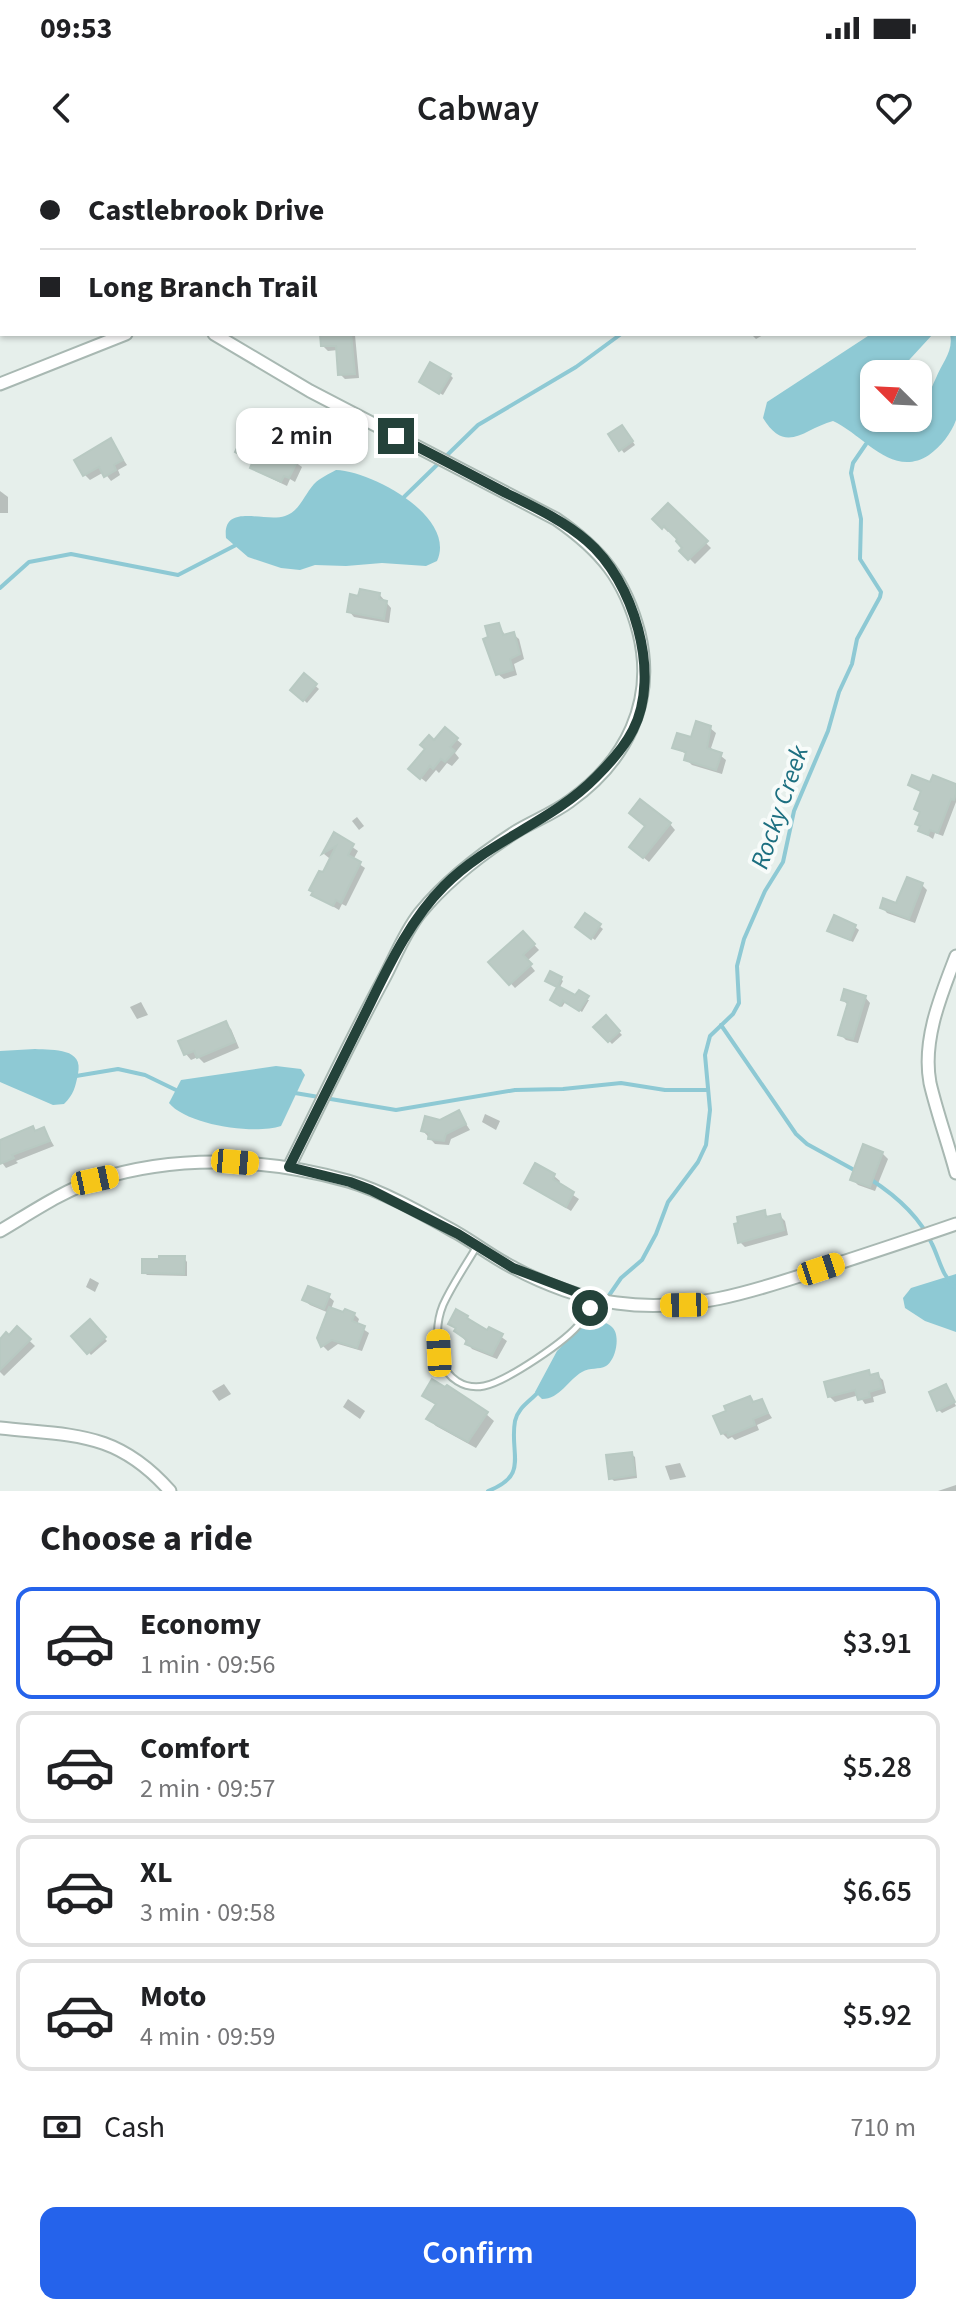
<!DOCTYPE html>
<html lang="en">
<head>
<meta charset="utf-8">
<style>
  body { margin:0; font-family:"Source Sans 3",sans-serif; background:#f6f6f6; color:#202124; height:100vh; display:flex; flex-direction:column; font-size:30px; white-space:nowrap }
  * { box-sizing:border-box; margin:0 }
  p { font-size:26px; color:#757577 }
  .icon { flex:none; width:44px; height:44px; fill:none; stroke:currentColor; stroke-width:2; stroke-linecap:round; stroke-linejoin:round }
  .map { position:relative; height:1331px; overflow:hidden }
  .side { display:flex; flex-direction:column; background:#fff; flex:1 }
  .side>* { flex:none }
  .banner { position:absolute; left:0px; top:0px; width:956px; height:176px; box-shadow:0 2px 6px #0004; display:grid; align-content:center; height:176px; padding:0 40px; background:#fff }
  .needle { width:52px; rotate:294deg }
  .buttons { position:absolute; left:860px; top:200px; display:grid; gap:16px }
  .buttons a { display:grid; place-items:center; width:72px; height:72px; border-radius:16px; background:#fff; box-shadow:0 2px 6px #0004; font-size:40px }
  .end { position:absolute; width:36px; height:36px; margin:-18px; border:10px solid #24423a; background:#fff; box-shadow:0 0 0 4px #fff }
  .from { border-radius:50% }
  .bubble { position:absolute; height:56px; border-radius:16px; background:#fff; box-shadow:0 2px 6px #0004; font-size:26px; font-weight:600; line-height:56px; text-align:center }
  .car { position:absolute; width:24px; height:48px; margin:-24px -12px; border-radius:10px; box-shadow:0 0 6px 2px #0007; background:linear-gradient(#f5c518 24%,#345 0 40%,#f5c518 0 76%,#345 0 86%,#f5c518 0) }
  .banner b { display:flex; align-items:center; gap:28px; height:76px; font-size:30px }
  .banner b+b { border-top:2px solid #e0e0e0 }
  .banner i { width:20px; height:20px; background:#202124 }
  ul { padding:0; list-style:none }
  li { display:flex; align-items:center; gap:24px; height:112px; margin:0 16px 12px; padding:0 24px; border:4px solid #e0e0e0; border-radius:16px }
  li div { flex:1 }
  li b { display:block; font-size:30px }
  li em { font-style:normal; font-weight:600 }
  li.selected { border-color:#2563eb }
  li>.icon { width:72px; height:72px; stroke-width:1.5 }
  h2 { padding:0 40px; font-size:36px; line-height:96px }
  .pay { display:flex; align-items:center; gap:20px; height:88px; padding:0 40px; font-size:30px }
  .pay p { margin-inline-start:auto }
  .button { display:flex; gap:16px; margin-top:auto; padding:16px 40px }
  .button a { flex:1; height:92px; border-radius:16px; background:#2563eb; color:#fff; font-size:32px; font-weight:600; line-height:92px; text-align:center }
  .status { display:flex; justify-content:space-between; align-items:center; height:56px; padding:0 40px; background:#fff; direction:ltr }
  .status svg { height:22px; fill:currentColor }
  header { display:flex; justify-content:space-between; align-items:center; height:104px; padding:0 40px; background:#fff; font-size:36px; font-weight:600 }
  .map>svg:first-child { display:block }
  .water { fill:#8ec9d4 }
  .shadow { fill:#0003 }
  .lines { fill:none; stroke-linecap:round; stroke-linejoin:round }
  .stream { stroke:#8ec9d4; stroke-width:4 }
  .building { fill:#bbcac4; stroke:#b8c9c2; stroke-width:2 }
  .lane-casing { stroke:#a8b8b2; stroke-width:9 }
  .street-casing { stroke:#a8b8b2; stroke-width:15 }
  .lane { stroke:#fff; stroke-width:5 }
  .street { stroke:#fff; stroke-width:11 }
  .route { stroke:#24423a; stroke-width:10 }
  .labels { text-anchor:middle; stroke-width:8; stroke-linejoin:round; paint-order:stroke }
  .water-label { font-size:26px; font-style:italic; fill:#1c6f80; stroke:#f7fbf9 }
</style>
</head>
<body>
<div class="status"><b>09:53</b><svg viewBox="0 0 49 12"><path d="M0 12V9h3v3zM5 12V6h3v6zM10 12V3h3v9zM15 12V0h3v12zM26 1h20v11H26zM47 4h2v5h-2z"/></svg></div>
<header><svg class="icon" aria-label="back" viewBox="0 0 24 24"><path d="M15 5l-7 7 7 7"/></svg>Cabway<svg class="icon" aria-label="heart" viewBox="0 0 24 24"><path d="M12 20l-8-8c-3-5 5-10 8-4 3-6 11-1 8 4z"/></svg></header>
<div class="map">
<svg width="956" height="1331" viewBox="0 0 956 1331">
  <rect width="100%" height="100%" fill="#e6efeb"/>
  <!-- water -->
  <g class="water">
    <path d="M956 91V260C951 274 941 286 929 295 892 319 864 275 833 261 805 268 786 296 763 258L767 242 871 174H933L899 211 892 214H874C874 225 866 230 866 240 866 246 872 254 874 258H883L905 271 920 263C925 248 929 232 936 218 942 203 954 191 950 174H954Z"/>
    <path d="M336 310C372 311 457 357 437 401L426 406 382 403 346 406 315 405 300 410 281 408 248 397 226 378C222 342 265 363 285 356 300 351 304 335 314 324 320 318 329 314 336 310Z"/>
    <path d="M35 889C54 890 84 888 78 914 75 928 74 934 64 944L53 945 0 922V891Z"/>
    <path d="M276 906 301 909 305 915 281 966C254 975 187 965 169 943L181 920Z"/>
    <path d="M956 1114V1172L925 1161 905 1148 903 1138 911 1128Z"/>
    <path d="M589 1158C597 1160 607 1162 612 1167 621 1175 616 1200 606 1206 599 1210 590 1207 582 1212 568 1220 560 1239 542 1239L535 1232 557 1191Z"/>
  </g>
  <!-- shadow -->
  <g class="shadow">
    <path d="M270 0H300L293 2Z"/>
    <path d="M956 32V64H954V33Z"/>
    <path d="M322 174H361L355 175 359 218 345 219 340 214 338 190 328 191 323 186Z"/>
    <path d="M751 174H765L756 179Z"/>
    <path d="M450 215 453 218 443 235 424 224Z"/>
    <path d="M625 270 635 285 624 293 621 289Z"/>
    <path d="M256 276 287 291 293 296 291 299 302 307 295 322 290 319 287 326 258 312 252 307 254 303 237 292Z"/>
    <path d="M111 281 127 305 118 310 120 315 111 321 104 312 90 320 85 315Z"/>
    <path d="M0 331 8 337V353H0Z"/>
    <path d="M668 346 711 388 695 404 682 391 685 388 671 370 668 372 655 359Z"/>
    <path d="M379 434 391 448 389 463 354 457 349 451Z"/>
    <path d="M498 465 506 476 513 474 519 479 524 499 514 504 517 515 504 519 498 514Z"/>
    <path d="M304 516 319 529 307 543 293 530Z"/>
    <path d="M710 568 716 573 711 588 726 600 722 614 692 605 686 599 688 595 674 587Z"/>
    <path d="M456 579 462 584 455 593 459 598 452 606 447 603 439 613 436 610 426 622 416 614 434 583Z"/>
    <path d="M910 625 956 626V642L943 676 935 673 933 679 921 671 922 668 918 664 921 654 916 649 922 633Z"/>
    <path d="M357 657 364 666 359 670 352 661Z"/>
    <path d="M670 664 675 670 649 702 637 692Z"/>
    <path d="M335 675 358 691 353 700 365 708 346 746 342 744 339 750 314 735 334 695 329 698 324 694Z"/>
    <path d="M922 725 927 730 915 763 887 753 882 747 897 745Z"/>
    <path d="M586 756 603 769 595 780 581 770Z"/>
    <path d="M855 767 859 770 853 782 829 770Z"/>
    <path d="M523 773 539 790 527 801 535 811 515 828 491 802Z"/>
    <path d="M561 819 563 821 559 829 576 838 589 840 582 852 566 841 562 847 554 842 560 827 549 822Z"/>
    <path d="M865 837 870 843 858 883 846 880 840 874 849 846 843 840Z"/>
    <path d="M141 842 148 855 137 859 130 847Z"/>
    <path d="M606 858 622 875 612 884 596 867Z"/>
    <path d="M225 864 231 869 239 888 204 903 198 897 191 900 186 894 181 882Z"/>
    <path d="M458 952 470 970 451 979 449 985 435 984 423 971Z"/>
    <path d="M485 954 500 961 496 970 482 962Z"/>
    <path d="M33 968 37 972 44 969 54 986 16 1001 18 1003 6 1008 0 1000V981Z"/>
    <path d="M882 993 888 999 875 1031 858 1025 853 1020Z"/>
    <path d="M554 1016 560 1021 558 1025 579 1039 571 1051 526 1023Z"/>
    <path d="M764 1053 770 1058 780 1056 785 1061 788 1075 745 1087 740 1082V1065Z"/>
    <path d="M184 1098 187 1102V1116L147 1115 144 1112Z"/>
    <path d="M90 1118 99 1123 95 1132 86 1127Z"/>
    <path d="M328 1136 334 1141 331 1149 345 1155 354 1154 359 1159 357 1165 369 1173 362 1191 338 1184 328 1191 323 1186 319 1178 329 1153 310 1145 304 1140Z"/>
    <path d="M467 1157 488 1173 490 1169 507 1181 497 1199 472 1189 451 1163Z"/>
    <path d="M90 1162 107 1181 91 1195 74 1176Z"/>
    <path d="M17 1169 35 1186 4 1216 0 1212V1181Z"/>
    <path d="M869 1213 872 1216 877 1215 883 1220 886 1233 873 1237 874 1242 865 1244 859 1235 835 1242 829 1236Z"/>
    <path d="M224 1224 231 1234 219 1241 212 1231Z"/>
    <path d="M946 1226 956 1246 942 1253 939 1250Z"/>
    <path d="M424 1236 486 1254 494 1261 476 1288 436 1266 429 1259 437 1246Z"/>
    <path d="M750 1238 755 1244 761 1241 772 1258 757 1265 759 1270 735 1280 732 1277 728 1279 722 1273Z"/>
    <path d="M348 1239 365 1251 360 1259 343 1247Z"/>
    <path d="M631 1294 635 1297 637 1318 614 1321 611 1318Z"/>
    <path d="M680 1303 686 1317 670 1320 665 1306Z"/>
    <path d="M956 1325V1331H938Z"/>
  </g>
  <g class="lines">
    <!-- stream -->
    <g class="stream">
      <path d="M827 2 828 0"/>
      <path d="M404 337 478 265 576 207 621 174"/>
      <path d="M0 428 29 402 45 399 71 394 178 415 236 385"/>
      <path d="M721 865 796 974 807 984 856 1011"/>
      <path d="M76 916 118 909 145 915 178 931"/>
      <path d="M295 933 396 950 515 930 563 929 621 923 665 930H708"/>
      <path d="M870 1019C895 1035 920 1057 932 1084 940 1100 941 1115 956 1128"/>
      <path d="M590 1163 621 1118 642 1100 656 1074 668 1042 698 1002 706 985 710 950 705 895 710 876 733 854 739 843 737 806 744 779 765 731 783 702 794 651 828 571 839 532 852 504 857 479 880 437 881 432 860 399 861 359 851 313 853 303 866 284"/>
      <path d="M488 1331C530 1315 509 1294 515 1261 518 1247 531 1241 539 1231"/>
    </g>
  </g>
  <!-- building -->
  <g class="building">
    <path d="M320 174H351L355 214 338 215 336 186H321Z"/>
    <path d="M430 202 451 214 439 234 419 222Z"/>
    <path d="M622 265 633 281 619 291 608 274Z"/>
    <path d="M244 273 253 277 255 274 288 289 286 294 298 300 289 318 284 316 281 322 250 308 253 301 235 292Z"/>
    <path d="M111 278 123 300 114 305 116 310 104 317 99 307 83 316 74 300Z"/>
    <path d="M668 343 708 381 688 400 679 391 682 388 676 381 677 379 664 366 662 369 652 359Z"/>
    <path d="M360 429 380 433 379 439 387 441 384 459 347 452 350 434 358 436Z"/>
    <path d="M499 463 503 475 514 472 520 494 510 499 513 510 496 515 483 479 488 477 485 466Z"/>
    <path d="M304 513 317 524 303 541 290 530Z"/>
    <path d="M696 561 711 566 707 588 722 593 716 610 684 600 686 592 672 588 677 573 691 577Z"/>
    <path d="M445 567 458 578 450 587 455 591 445 602 441 599 433 609 430 606 420 619 408 609 425 589 420 585 429 575 434 580Z"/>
    <path d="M912 615 930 622 933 615 956 624V634L954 640 951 639 938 673 930 670 928 675 918 671 920 666 915 664 920 652 914 649 921 631 908 625Z"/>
    <path d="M640 639 671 663 643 698 629 687 645 666 629 653Z"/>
    <path d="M334 672 354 684 348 695 361 702 341 743 336 740 333 746 311 735 313 732 309 730 319 711 323 712 336 686 322 694Z"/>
    <path d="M907 717 923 723 909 759 880 748 883 738 896 743Z"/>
    <path d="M585 753 601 764 591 779 575 767Z"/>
    <path d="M834 755 856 765 850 780 827 771Z"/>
    <path d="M523 771 535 784 523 795 532 804 509 825 488 802Z"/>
    <path d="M550 811 562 817 558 826 575 835 579 830 589 836 579 851 563 841 560 846 550 840 557 827 545 821Z"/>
    <path d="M844 829 866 836 853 879 838 875 848 842 841 840Z"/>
    <path d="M606 855 620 871 608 882 593 867Z"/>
    <path d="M226 861 235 882 197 898 194 891 184 895 178 881Z"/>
    <path d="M459 950 466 964 446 974 444 981 428 979 429 973 421 971 425 956 440 960Z"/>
    <path d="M33 966 35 971 44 967 50 981 12 995 14 998 0 1004V980Z"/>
    <path d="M863 984 883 992 870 1027 850 1020Z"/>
    <path d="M535 1003 555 1014 553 1019 574 1032 566 1047 524 1023Z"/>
    <path d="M765 1050 766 1057 780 1054 784 1070 738 1083 734 1064 738 1063 737 1057Z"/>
    <path d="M159 1096H185L184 1114 142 1113V1099H159Z"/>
    <path d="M308 1126 330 1134 324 1149 302 1140Z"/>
    <path d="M329 1147 343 1152 345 1149 355 1153 352 1161 365 1166 357 1188 332 1180 321 1187 317 1178Z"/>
    <path d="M456 1149 468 1156 467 1158 487 1170 489 1167 503 1174 492 1195 465 1184 467 1180 454 1171 456 1168 448 1164Z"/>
    <path d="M90 1159 106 1177 87 1194 71 1176Z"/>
    <path d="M17 1166 31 1179 0 1210V1179L6 1172 9 1175Z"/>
    <path d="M869 1210 870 1215 878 1213 882 1228 869 1232 870 1237 858 1240 855 1230 828 1237 824 1222Z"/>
    <path d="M432 1219 445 1227 447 1225 488 1252 468 1282 426 1259 436 1244 422 1236Z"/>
    <path d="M946 1224 955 1242 937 1251 929 1232Z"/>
    <path d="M750 1236 753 1242 762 1239 768 1253 753 1259 755 1265 728 1276 727 1272 721 1274 713 1256 726 1251 724 1246Z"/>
    <path d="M632 1292 635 1315 609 1319 606 1295Z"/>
  </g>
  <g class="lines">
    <!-- lane casing -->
    <g class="lane-casing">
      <path id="lane" d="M477 1086C466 1105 452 1125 443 1145 436 1162 436 1183 441 1200 447 1218 464 1230 484 1226 507 1221 567 1181 581 1162 586 1155 590 1147 592 1140"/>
    </g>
    <!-- street casing -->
    <g class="street-casing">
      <g id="street">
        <path d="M201 0V2"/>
        <path d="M584 2 590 0"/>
        <path d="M214 174 310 231 556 359C601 390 625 419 639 473 656 542 626 601 570 641 554 653 534 661 517 671 481 694 447 720 420 753 404 773 394 800 382 822 349 883 320 945 289 1007"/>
        <path d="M0 224 126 174"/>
        <path d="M956 796C941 835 922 880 930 923 937 953 948 983 956 1013"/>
        <path d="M0 1071C29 1054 64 1030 96 1020 177 994 267 998 348 1021 385 1032 423 1054 457 1073 476 1084 494 1098 514 1108 544 1124 583 1139 617 1143 687 1153 752 1132 818 1110 864 1095 910 1080 956 1064"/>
        <path d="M0 1268C74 1276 117 1271 170 1331"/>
      </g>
    </g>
    <!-- lane -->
    <use href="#lane" class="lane"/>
    <!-- street -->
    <use href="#street" class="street"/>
  </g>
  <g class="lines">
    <!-- route -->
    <path class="route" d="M396 276C432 294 468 313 504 332 532 346 563 360 587 381 633 420 662 514 633 570 624 588 610 603 596 617 552 662 488 681 444 726 407 763 385 814 362 860 338 909 313 958 289 1007L350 1022 371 1030 458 1074 513 1108 592 1138 590 1148"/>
  </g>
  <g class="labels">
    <!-- water labels -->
    <g class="water-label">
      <text transform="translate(779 647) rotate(-71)" y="9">Rocky Creek</text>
    </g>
  </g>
</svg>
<div class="buttons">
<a><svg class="needle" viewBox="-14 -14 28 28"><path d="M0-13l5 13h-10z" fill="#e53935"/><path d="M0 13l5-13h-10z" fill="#757577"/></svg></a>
</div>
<i class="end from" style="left:590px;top:1148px"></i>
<i class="end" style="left:396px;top:276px"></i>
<div class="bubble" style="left:236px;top:248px;width:132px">2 min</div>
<i class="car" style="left:235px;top:1002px;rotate:95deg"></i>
<i class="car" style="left:95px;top:1020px;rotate:78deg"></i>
<i class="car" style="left:821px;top:1109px;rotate:72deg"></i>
<i class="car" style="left:684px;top:1145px;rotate:269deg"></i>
<i class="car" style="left:439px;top:1193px;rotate:357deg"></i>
<div class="banner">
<b><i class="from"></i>Castlebrook Drive</b>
<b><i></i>Long Branch Trail</b>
</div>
</div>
<section class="side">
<h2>Choose a ride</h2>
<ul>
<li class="selected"><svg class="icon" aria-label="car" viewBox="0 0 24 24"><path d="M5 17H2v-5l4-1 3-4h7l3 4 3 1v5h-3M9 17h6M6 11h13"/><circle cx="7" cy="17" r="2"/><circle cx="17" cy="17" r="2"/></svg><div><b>Economy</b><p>1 min · 09:56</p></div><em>$3.91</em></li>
<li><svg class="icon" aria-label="car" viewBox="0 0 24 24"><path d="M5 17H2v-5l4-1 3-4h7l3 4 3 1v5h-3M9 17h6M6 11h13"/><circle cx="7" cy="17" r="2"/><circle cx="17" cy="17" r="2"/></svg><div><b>Comfort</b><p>2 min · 09:57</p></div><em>$5.28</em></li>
<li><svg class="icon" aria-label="car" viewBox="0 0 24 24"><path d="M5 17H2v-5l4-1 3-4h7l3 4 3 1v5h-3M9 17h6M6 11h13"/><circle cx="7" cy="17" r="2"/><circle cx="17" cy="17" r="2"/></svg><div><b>XL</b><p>3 min · 09:58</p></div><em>$6.65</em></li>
<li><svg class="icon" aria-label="car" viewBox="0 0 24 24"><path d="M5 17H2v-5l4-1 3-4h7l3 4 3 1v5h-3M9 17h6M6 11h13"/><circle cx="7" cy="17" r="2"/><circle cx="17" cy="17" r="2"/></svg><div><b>Moto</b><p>4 min · 09:59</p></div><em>$5.92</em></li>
</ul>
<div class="pay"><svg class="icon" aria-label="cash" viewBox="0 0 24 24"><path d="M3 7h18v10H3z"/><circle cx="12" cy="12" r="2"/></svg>Cash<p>710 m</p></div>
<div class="button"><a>Confirm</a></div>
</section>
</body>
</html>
